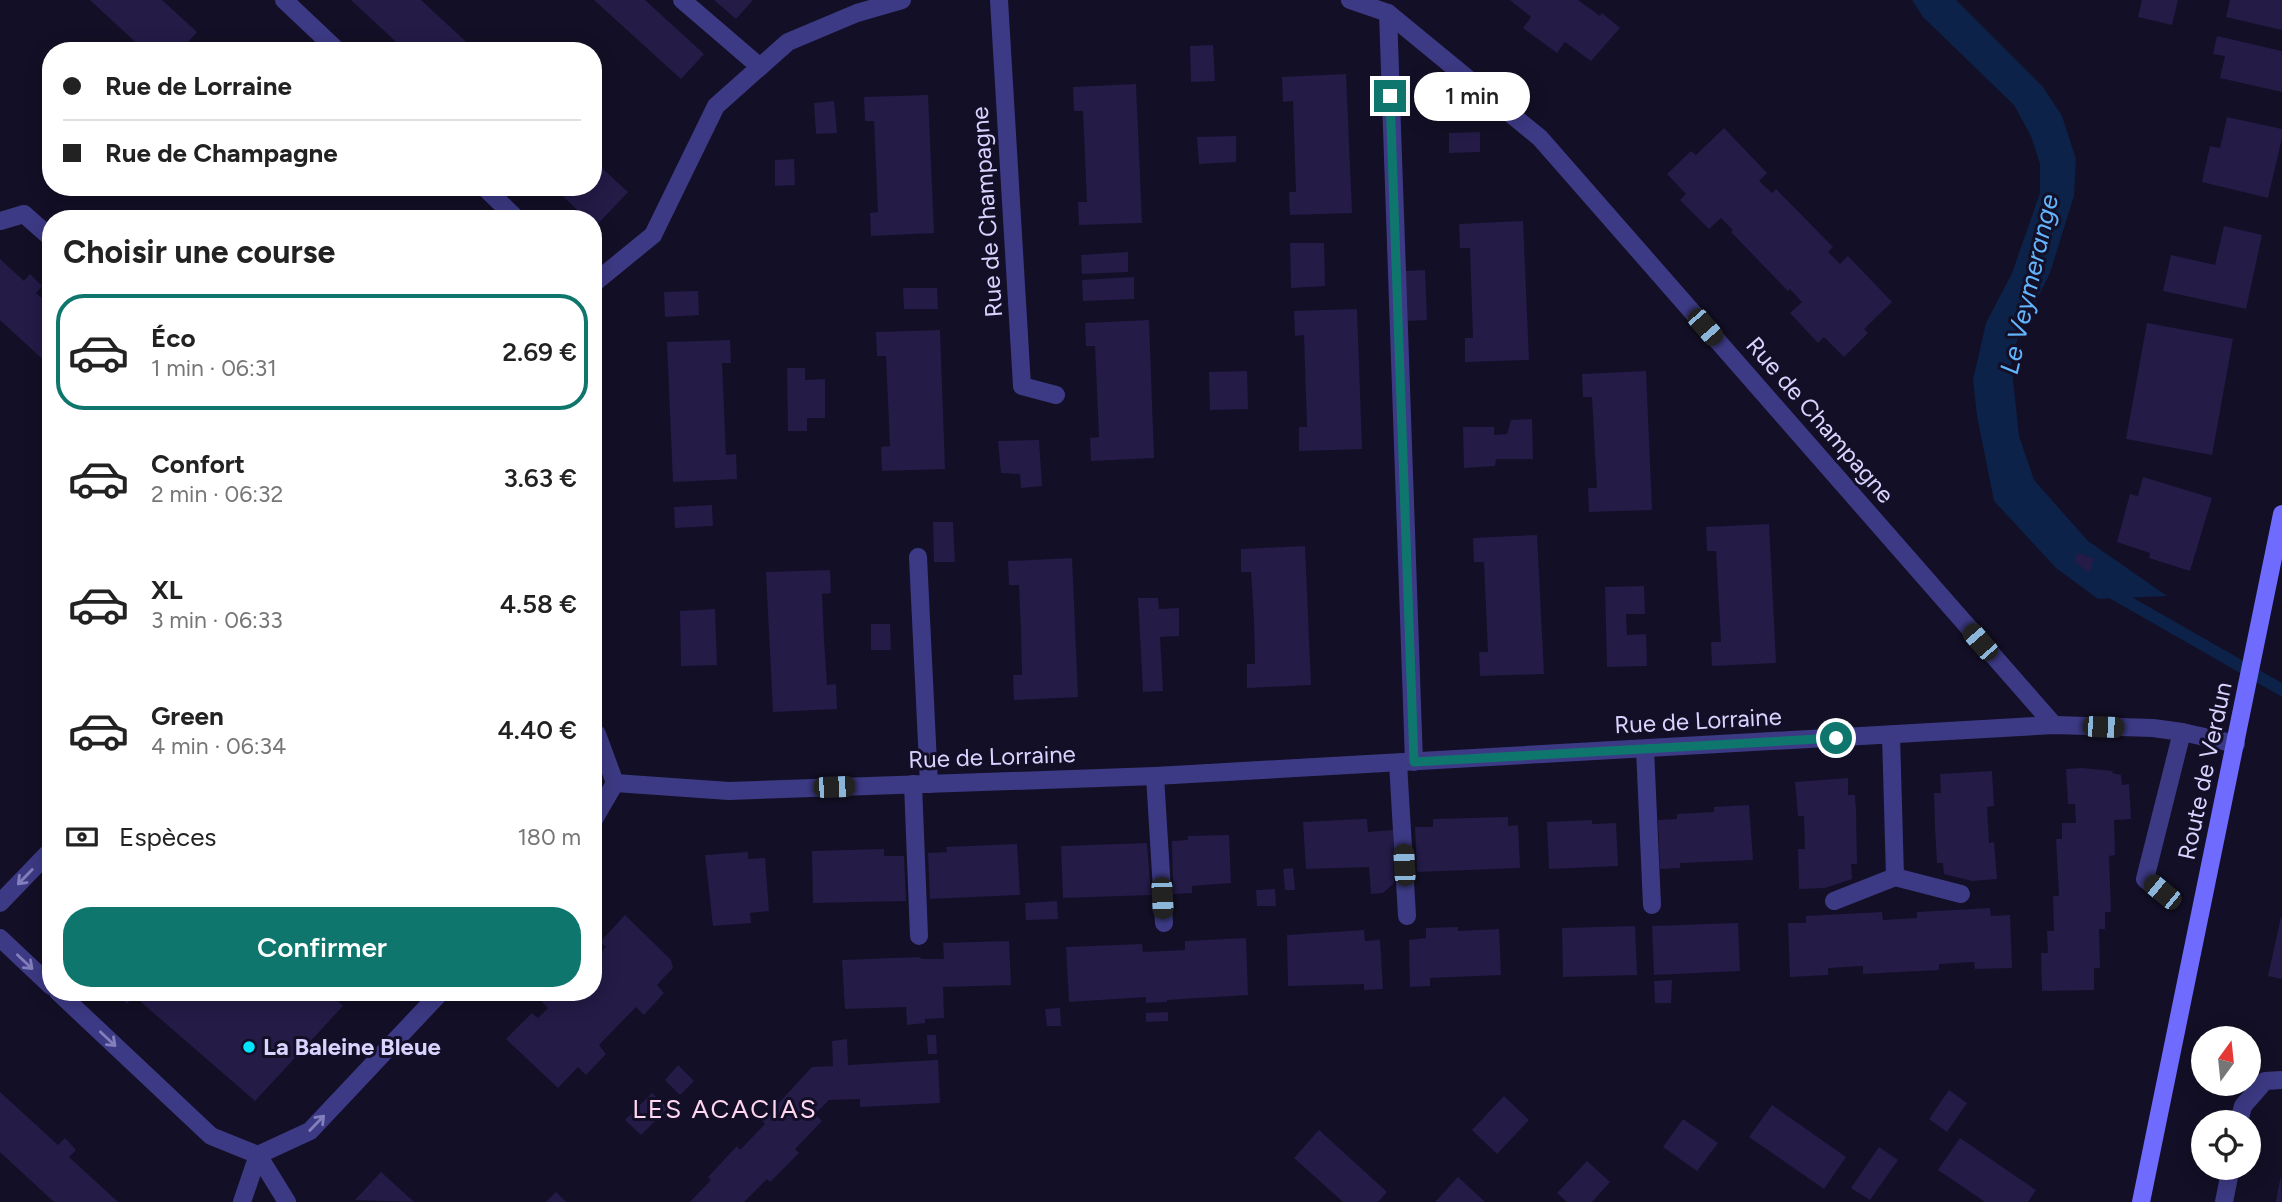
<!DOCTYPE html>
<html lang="fr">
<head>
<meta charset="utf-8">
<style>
  body { margin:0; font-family:Figtree,sans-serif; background:#f6f6f6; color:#222; height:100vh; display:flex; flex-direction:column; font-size:26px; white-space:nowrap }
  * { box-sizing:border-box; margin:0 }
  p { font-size:23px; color:#767676 }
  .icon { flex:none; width:38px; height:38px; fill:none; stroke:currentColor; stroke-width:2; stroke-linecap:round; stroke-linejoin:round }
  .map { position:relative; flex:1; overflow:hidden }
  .sheet { position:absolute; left:42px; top:210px; width:560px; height:791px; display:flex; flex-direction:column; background:#fff; border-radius:28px; box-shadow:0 4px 18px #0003 }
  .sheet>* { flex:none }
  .top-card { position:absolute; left:42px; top:42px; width:560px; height:154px; border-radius:28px; box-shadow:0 4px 18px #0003; display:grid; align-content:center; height:154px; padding:0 21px; background:#fff }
  .needle { width:46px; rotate:15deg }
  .controls { position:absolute; left:2191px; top:1026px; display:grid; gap:14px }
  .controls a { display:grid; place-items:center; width:70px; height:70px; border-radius:50%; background:#fff; box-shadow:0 4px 18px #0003; font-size:35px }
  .end { position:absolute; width:32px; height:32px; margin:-16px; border:9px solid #0f766e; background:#fff; box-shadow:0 0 0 4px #fff }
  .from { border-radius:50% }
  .bubble { position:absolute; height:49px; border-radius:24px; background:#fff; box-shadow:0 4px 18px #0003; font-size:23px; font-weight:600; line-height:49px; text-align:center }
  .car { position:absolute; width:21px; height:42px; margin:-21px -10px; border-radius:9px; box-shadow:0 0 5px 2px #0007; background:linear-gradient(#222 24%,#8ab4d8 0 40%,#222 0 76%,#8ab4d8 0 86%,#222 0) }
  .top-card b { display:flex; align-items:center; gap:24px; height:66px; font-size:26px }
  .top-card b+b { border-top:2px solid #e0e0e0 }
  .top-card i { width:18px; height:18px; background:#222 }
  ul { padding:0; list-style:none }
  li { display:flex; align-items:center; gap:21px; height:116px; margin:0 14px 10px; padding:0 7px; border:4px solid transparent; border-radius:28px }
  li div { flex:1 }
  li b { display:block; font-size:26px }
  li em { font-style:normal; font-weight:600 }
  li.on { border-color:#0f766e }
  li>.icon { width:63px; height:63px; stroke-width:1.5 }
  h2 { padding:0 21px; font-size:32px; line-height:84px }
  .pay { display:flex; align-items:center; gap:18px; height:77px; padding:0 21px; font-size:26px }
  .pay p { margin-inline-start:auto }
  .button { display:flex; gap:14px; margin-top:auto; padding:14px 21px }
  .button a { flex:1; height:80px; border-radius:28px; background:#0f766e; color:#fff; font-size:28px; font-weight:600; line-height:80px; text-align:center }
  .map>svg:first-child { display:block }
  .water { fill:#0c2248 }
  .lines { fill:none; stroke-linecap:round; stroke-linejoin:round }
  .stream { stroke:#0c2248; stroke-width:12 }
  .building { fill:#241b47 }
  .lane { stroke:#3d3a85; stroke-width:18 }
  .street { stroke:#3d3a85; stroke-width:18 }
  .secondary { stroke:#6f6bff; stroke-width:18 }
  .oneway { stroke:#837fbc }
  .route { stroke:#0f766e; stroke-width:9 }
  .poi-dot { fill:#00e5ff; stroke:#130f26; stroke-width:2.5 }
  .labels { text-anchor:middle; stroke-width:6; stroke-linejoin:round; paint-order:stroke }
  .street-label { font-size:24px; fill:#d9d4ff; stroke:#130f26 }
  .poi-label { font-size:24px; font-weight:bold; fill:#d9d4ff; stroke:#130f26; text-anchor:start }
  .water-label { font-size:26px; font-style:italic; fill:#62b6ff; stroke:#130f26 }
  .neighbourhood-label { font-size:26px; letter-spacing:2px; fill:#ffd6f0; stroke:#130f26 }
</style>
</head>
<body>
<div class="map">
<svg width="2282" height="1202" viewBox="0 0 2282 1202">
  <rect width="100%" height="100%" fill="#130f26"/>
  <!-- water -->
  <path class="water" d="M1912 0H1956L2043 87 2062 116 2076 159 2074 196 2050 273 2019 335 2011 360 2019 436 2034 480 2088 541 2167 596 2098 599 2056 568 1994 501 1977 416 1973 380 1986 323 2012 273 2040 193V164L2031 136 2014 105 1923 17Z"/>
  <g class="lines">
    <!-- stream -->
    <path class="stream" d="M2109 591 2282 690"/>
  </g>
  <!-- building -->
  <g class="building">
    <path d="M90 0H162L197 32 180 51H145Z"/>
    <path d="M351 0H421L476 51H406Z"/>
    <path d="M594 0H645L704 54 681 79Z"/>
    <path d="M714 0H753L736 19Z"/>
    <path d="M1510 0H1578L1600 16 1602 13 1620 28 1591 61 1565 42 1557 53 1523 28 1531 17Z"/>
    <path d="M2142 0H2178L2172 25 2138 17Z"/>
    <path d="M2230 0H2282V30L2226 17Z"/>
    <path d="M2217 36 2282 51V92L2220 78 2225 56 2213 54Z"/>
    <path d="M1213 45 1215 81 1191 82 1190 46Z"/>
    <path d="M1346 74 1352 213 1290 215 1289 192H1296L1293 101 1283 102 1282 77Z"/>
    <path d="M1136 84 1142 223 1079 225 1078 202H1087L1083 111H1074L1073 87Z"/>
    <path d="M928 95 934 233 871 236 870 213 878 212 874 121H865L864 97Z"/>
    <path d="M834 101 837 133 816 134 814 103Z"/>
    <path d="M2227 117 2282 129V138L2268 198 2202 182 2210 146 2220 148Z"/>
    <path d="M1724 128 1767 173 1759 181 1772 193 1776 189 1833 247 1828 252 1840 264 1848 256 1892 302 1864 329 1868 333 1844 357 1824 337 1818 343 1790 313 1802 302 1790 289 1788 291 1731 232 1733 230 1721 218 1709 229 1680 200 1686 194 1667 174 1691 151 1696 155Z"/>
    <path d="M1480 132V152L1449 153V133Z"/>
    <path d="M1236 136V162L1199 164 1197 137Z"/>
    <path d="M794 159 795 185 775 186V160Z"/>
    <path d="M593 160 628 192 595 227 593 219H587L553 187H593Z"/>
    <path d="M1523 221 1529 360 1465 362V338H1473L1470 248H1460L1459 224Z"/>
    <path d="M2224 226 2262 235 2246 309 2163 291 2171 255 2215 265Z"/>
    <path d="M1290 243H1324L1325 286 1291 288Z"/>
    <path d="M1128 252V272L1082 274 1081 255Z"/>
    <path d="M0 259 24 281 30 274 42 286 36 293 51 306V367L0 320Z"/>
    <path d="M1425 270 1427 320 1407 321 1405 271Z"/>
    <path d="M1134 277V299L1083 301 1082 280Z"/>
    <path d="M903 288H937L938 309H904Z"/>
    <path d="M698 291 699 315 665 317 664 292Z"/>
    <path d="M1357 309 1362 449 1299 451V427H1307L1304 335 1295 336 1294 311Z"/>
    <path d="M1149 320 1154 458 1091 461 1090 438 1099 437 1095 346H1086L1085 323Z"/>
    <path d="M2147 323 2233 339 2212 455 2126 439Z"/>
    <path d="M940 330 945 469 882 471 881 447 890 446 886 356H877L876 332Z"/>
    <path d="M730 340 731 363H722L726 455 736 454 737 479 673 482 667 342Z"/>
    <path d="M787 368H805V380L825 379V418H807V431H788Z"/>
    <path d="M1247 371 1248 409 1210 410 1209 372Z"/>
    <path d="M1646 371 1652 510 1589 512 1588 488H1597L1592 397H1583L1582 374Z"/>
    <path d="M1532 419 1533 459H1496L1495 466 1464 468 1463 427H1494V435L1507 434 1511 420Z"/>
    <path d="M1039 440 1042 486 1021 488 1020 474 1001 473 998 441Z"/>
    <path d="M2143 477 2212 498 2190 571 2149 558 2150 553 2117 542 2130 494 2138 496Z"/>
    <path d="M712 505 713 526 675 528 674 507Z"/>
    <path d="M933 522H953L955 562H934Z"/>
    <path d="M1769 524 1776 663 1712 666 1711 642H1721L1716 551H1707L1706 527Z"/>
    <path d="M1537 535 1544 674 1480 676 1479 652H1488L1484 562H1474L1473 538Z"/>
    <path d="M1305 546 1311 685 1247 688V664H1255L1254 619 1251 572H1241V549Z"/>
    <path d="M2077 553 2094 558 2089 573 2074 561Z"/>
    <path d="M1072 558 1078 697 1014 700 1013 675H1022L1021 630 1019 585H1009L1008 561Z"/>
    <path d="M830 570 831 593 822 594 824 639 827 685 836 684 837 709 773 712 766 572Z"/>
    <path d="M1644 586 1645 614H1626L1627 635 1646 634 1647 666 1607 667 1605 587Z"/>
    <path d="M1138 598H1158L1159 609 1179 608V636L1160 637 1163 691 1143 692Z"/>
    <path d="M715 609 717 665 681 666 680 611Z"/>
    <path d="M871 624H890L891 650H871Z"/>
    <path d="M2082 768 2113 771 2112 773 2121 775 2122 785 2129 784 2131 819 2114 820 2115 855 2109 856 2111 912H2105V929H2099L2100 968H2094V990L2042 991 2041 953H2048L2047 931H2054L2053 896H2059L2056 839H2062V823H2076L2075 804H2068L2066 769Z"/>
    <path d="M1992 771 1994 806 1987 807 1989 843 1994 842 1997 879 1972 881 1944 874 1943 863H1937L1935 828 1934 793H1941L1940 774Z"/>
    <path d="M1848 778V795H1855L1856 811 1857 864H1851L1852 879 1825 888 1799 889 1798 849H1805L1804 816H1798L1795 782Z"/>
    <path d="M1749 805 1753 860 1680 863V868L1660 869 1658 820 1677 819V814L1714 812V807Z"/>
    <path d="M1508 817V826L1518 825 1520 868 1417 872 1415 827H1433V819Z"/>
    <path d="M1361 819H1367L1368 832 1393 830 1394 883 1383 893 1371 894 1369 867 1306 869 1303 822Z"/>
    <path d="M1592 820V824L1616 823 1618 866 1549 869 1547 822Z"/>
    <path d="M1229 835 1231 883 1192 886V893L1173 894 1172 841 1188 840V836Z"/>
    <path d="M1147 843 1151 895 1063 898 1061 846Z"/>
    <path d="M1017 844 1020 895 930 899 928 853 947 852 946 847Z"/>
    <path d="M884 849V856H904L906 901 813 903 812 851Z"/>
    <path d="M748 852V859L765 858 769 911 750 913 751 923 713 926 705 855Z"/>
    <path d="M1293 868 1295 890H1285L1283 869Z"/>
    <path d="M1275 889 1276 906H1257L1256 890Z"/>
    <path d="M1057 901 1058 919 1026 920 1025 903Z"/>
    <path d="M1990 908 1991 916 2010 915 2012 968 1975 969 1974 962 1939 964V970L1863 974V966L1828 968V975L1790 977 1788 923H1806V916L1882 912 1883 920 1917 918V912Z"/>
    <path d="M625 915 671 960 673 968 657 985 664 993 644 1015 636 1007 599 1045 606 1054 586 1075 578 1067 558 1088 506 1039 532 1013 538 1018 548 1008 542 1002 551 992H593V955L596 958 606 947 600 942Z"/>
    <path d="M2281 917 2282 918V979L2268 976Z"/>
    <path d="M1738 923 1740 971 1654 975 1652 926Z"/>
    <path d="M1635 926 1637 975 1563 977 1562 928Z"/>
    <path d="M1458 927V931L1499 929 1501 975 1430 978V986L1410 987 1409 940 1426 938V928Z"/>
    <path d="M1364 930 1365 941 1380 940 1383 989 1364 990V984L1288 986 1287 935Z"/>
    <path d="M1246 938 1248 995 1167 1000V1002L1146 1003V997L1069 1002 1066 947 1142 944 1143 952 1185 950V941Z"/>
    <path d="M1009 941 1011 985 943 987 944 1018 925 1019V1023L907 1025 906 1007 845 1009 842 960 920 957 921 959H944L943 943Z"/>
    <path d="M1672 980 1671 1003H1655L1654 981Z"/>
    <path d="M114 992H329L343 1006 255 1101 134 996 127 1004Z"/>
    <path d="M1060 1008 1061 1026H1047L1045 1009Z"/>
    <path d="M1168 1012V1021L1146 1022V1013Z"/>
    <path d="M927 1035H936L937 1054H928Z"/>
    <path d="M847 1039 848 1065 938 1060 940 1103 860 1107V1099L829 1100 815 1114 822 1121 795 1149 799 1153 770 1182 767 1179 744 1202H690L711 1180 708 1177 737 1146 740 1150 765 1124 762 1121 812 1067 833 1066 832 1041Z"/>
    <path d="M678 1065 694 1081 680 1095 665 1080Z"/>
    <path d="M1949 1090 1967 1103 1947 1132 1929 1119Z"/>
    <path d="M0 1092 58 1145 65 1138 76 1150 69 1157 118 1202H54L0 1152Z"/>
    <path d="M652 1093 668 1108 641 1135 625 1120Z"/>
    <path d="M1504 1096 1529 1120 1497 1154 1472 1130Z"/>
    <path d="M1772 1105 1846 1157 1824 1189 1749 1137Z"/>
    <path d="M1683 1119 1718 1143 1697 1171 1663 1147Z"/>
    <path d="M1319 1130 1387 1192 1378 1202H1343L1294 1158Z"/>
    <path d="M1960 1138 2036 1190 2028 1202H1985L1938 1170Z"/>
    <path d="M1879 1147 1898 1160 1870 1200 1851 1188Z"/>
    <path d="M1587 1161 1610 1182 1592 1202H1567L1557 1193Z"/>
    <path d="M381 1172 414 1202 355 1200Z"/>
    <path d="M2281 1176 2282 1202H2276L2278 1190Z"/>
    <path d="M1458 1177 1485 1202H1435Z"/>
    <path d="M556 1192 566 1202H546Z"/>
  </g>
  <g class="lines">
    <!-- lane -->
    <g class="lane">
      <path d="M682 0 760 67"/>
      <path d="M999 0 1022 386 1056 395"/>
      <path d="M918 557 929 784"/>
      <path d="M1891 735 1895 877"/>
      <path d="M1645 749 1652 905"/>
      <path d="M1398 763 1407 916"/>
      <path d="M1155 776 1164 923"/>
      <path d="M913 784 919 936"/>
      <path d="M2162 893 2145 879 2182 732"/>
      <path d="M1834 901 1895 877 1961 894"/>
    </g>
    <!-- street -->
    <g class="street">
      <path d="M284 0 338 51"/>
      <path d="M1350 0 1388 13 1540 138 2054 725"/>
      <path d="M1388 13 1414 762"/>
      <path d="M484 187 517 219"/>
      <path d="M0 221 24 214 51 238"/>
      <path d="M593 284 653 235 716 106 788 42 857 13 902 0"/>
      <path d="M593 731 597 734 615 783"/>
      <path d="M615 783 729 791 1155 776 2054 725 2153 728 2182 732 2236 744"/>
      <path d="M593 821 615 783"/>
      <path d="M0 903 51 850"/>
      <path d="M0 938 51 986"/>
      <path d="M58 992 211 1136 258 1155"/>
      <path d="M2239 1122 2243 1106 2265 1081 2282 1080"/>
      <path d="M258 1155 310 1131 441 992"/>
      <path d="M258 1155 287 1202"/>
      <path d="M242 1202 258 1155"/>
      <path d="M2224 1202 2231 1167"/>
    </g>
    <!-- secondary -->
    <path class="secondary" d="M2141 1202 2282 514"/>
  </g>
  <!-- one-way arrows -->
  <defs><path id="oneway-shaft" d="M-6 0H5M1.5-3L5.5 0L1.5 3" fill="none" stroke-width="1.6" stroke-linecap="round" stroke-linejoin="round" transform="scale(1.75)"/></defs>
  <g class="oneway">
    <use href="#oneway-shaft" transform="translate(25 877) rotate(134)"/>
    <use href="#oneway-shaft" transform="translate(25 962) rotate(43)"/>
    <use href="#oneway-shaft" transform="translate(108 1039) rotate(43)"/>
    <use href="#oneway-shaft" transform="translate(317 1123) rotate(-46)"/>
  </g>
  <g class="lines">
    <!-- route -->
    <path class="route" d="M1390 96 1414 762 1836 738"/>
  </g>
  <!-- markers -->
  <circle class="poi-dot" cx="249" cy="1047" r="7"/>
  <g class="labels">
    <!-- street labels -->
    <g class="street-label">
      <text transform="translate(987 212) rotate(-94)" y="8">Rue de Champagne</text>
      <text transform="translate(1820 420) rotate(49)" y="8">Rue de Champagne</text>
      <text transform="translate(1698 721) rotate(-3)" y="8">Rue de Lorraine</text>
      <text transform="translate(992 757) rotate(-2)" y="8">Rue de Lorraine</text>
      <text transform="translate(2205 771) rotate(-78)" y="8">Route de Verdun</text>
    </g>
    <!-- poi labels -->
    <g class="poi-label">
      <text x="263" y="1055">La Baleine Bleue</text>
    </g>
    <!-- water labels -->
    <g class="water-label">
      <text transform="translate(2029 284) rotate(-77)" y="9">Le Veymerange</text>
    </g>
    <!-- neighbourhood labels -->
    <g class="neighbourhood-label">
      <text x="725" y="1118">LES ACACIAS</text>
    </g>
  </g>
</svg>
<div class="controls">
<a><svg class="needle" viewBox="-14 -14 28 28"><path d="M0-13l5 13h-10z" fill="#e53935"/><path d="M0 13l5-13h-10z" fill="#767676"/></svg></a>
<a><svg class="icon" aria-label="locate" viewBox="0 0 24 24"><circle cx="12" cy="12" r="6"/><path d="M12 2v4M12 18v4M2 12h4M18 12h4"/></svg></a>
</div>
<i class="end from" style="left:1836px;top:738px"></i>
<i class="end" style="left:1390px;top:96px"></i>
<div class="bubble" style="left:1414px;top:72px;width:116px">1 min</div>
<i class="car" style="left:1705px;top:327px;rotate:139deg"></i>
<i class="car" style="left:1980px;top:642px;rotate:319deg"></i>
<i class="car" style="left:2103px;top:727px;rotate:92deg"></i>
<i class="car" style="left:834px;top:787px;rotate:88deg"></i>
<i class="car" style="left:1404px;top:865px;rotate:357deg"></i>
<i class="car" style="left:2162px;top:892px;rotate:309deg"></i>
<i class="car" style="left:1162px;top:898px;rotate:177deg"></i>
<div class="top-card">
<b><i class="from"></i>Rue de Lorraine</b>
<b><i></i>Rue de Champagne</b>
</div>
<section class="sheet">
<h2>Choisir une course</h2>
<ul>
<li class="on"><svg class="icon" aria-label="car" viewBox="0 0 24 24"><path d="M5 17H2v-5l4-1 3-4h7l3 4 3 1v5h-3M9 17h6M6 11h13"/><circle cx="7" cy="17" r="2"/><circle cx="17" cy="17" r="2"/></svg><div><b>Éco</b><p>1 min · 06:31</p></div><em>2.69 €</em></li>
<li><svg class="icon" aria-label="car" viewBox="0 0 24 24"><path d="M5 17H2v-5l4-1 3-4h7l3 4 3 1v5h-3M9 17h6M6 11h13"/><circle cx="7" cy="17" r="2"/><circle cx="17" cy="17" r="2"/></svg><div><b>Confort</b><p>2 min · 06:32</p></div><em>3.63 €</em></li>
<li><svg class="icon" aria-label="car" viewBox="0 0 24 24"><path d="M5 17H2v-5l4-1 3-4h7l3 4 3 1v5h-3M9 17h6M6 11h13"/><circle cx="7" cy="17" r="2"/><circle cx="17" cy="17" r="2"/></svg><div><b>XL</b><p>3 min · 06:33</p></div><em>4.58 €</em></li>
<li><svg class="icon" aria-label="car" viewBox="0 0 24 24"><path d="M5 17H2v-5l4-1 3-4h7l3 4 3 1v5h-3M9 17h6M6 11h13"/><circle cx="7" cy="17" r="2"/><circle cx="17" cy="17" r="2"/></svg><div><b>Green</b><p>4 min · 06:34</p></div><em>4.40 €</em></li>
</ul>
<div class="pay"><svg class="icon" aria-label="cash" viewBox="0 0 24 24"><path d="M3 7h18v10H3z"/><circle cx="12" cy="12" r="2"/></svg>Espèces<p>180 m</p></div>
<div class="button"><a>Confirmer</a></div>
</section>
</div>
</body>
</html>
